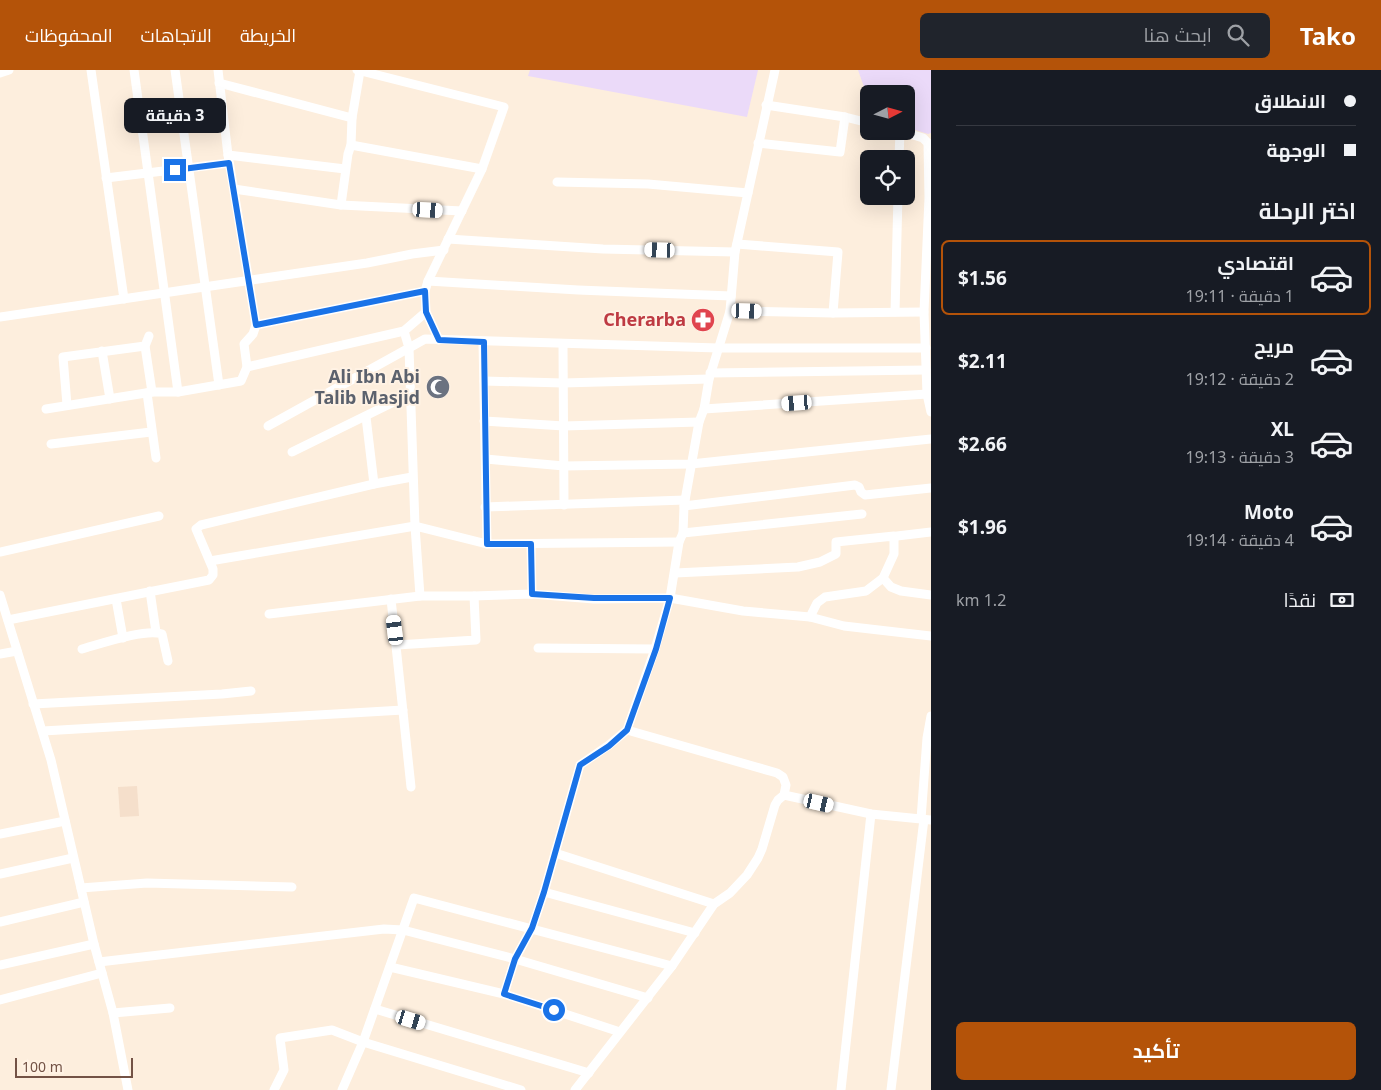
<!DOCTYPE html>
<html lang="ar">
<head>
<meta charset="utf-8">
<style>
  body { margin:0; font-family:"Noto Sans",Cairo,sans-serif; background:#20242c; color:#f1f3f6; direction:rtl; height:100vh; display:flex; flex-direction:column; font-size:19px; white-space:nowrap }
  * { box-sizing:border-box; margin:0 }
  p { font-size:16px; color:#9ea1a6 }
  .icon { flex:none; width:28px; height:28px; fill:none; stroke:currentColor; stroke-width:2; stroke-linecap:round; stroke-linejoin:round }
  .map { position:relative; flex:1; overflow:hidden; direction:ltr }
  .details { display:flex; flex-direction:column; background:#171b24; width:450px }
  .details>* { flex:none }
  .guide { display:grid; align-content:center; height:110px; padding:0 25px; background:#171b24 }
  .needle { width:32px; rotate:84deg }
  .buttons { position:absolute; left:860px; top:15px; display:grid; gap:10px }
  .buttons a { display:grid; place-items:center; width:55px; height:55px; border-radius:8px; background:#171b24; box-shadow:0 5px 20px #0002; font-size:25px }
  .scale { position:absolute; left:15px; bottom:12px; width:118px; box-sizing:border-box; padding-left:5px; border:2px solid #735245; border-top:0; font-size:14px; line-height:18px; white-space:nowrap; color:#735245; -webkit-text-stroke:4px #fff2e4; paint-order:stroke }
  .end { position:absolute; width:22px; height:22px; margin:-11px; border:6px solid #1a73e8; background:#fff; box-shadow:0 0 0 2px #fff }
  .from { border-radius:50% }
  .bubble { position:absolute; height:35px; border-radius:8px; background:#171b24; box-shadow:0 5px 20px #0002; font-size:16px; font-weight:700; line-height:35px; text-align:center; direction:rtl }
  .car { position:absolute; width:15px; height:30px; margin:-15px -8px; border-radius:6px; box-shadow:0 0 4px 1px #0007; background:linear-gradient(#fff 24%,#345 0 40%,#fff 0 76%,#345 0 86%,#fff 0) }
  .guide b { display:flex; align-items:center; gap:18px; height:48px; font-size:19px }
  .guide b+b { border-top:1px solid #363941 }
  .guide i { width:12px; height:12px; background:#f1f3f6 }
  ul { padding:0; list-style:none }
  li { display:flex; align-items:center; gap:15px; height:75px; margin:0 10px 8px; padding:0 15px; border:2px solid transparent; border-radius:8px }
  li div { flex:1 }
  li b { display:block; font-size:19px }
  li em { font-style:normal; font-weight:700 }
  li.current { border-color:#b45309 }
  li>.icon { width:45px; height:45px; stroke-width:1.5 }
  h2 { padding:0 25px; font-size:22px; line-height:60px }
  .pay { display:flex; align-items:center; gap:12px; height:55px; padding:0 25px; font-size:19px }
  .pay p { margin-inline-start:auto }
  .primary-button { display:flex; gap:10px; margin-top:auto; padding:10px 25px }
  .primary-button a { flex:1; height:58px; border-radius:8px; background:#b45309; color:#fff; font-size:20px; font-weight:700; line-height:58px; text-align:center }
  header { display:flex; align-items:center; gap:30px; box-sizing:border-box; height:70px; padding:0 25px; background:#b45309; color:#fff }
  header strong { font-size:24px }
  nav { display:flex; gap:28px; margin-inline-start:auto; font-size:18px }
  .search { width:350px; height:45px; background:#20242c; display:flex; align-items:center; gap:12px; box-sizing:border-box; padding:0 18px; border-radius:8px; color:#9ea1a6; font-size:19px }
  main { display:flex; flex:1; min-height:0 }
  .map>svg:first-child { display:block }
  .residential { fill:#f5dfcb }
  .education { fill:#ebdaf9 }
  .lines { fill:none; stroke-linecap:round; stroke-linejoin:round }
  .minor { stroke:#fff; stroke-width:9 }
  .route { stroke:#1a73e8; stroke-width:6 }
  .labels { text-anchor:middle; stroke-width:4; stroke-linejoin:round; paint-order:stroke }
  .health-label { font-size:18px; font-weight:bold; fill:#be3a42; stroke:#fff2e4; text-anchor:end }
  .worship-label { font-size:18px; font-weight:bold; fill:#5b616d; stroke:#fff2e4; text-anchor:end }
</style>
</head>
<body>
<header>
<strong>Tako</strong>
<div class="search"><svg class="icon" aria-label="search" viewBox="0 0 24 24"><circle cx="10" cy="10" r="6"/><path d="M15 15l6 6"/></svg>ابحث هنا</div>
<nav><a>الخريطة</a><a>الاتجاهات</a><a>المحفوظات</a></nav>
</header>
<main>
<section class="details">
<div class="guide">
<b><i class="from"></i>الانطلاق</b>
<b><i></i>الوجهة</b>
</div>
<h2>اختر الرحلة</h2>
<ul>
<li class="current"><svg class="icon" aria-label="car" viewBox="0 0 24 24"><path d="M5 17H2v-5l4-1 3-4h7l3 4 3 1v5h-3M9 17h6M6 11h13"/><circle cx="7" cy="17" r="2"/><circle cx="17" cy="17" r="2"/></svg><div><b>اقتصادي</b><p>1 دقيقة · 19:11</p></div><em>$1.56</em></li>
<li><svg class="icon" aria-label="car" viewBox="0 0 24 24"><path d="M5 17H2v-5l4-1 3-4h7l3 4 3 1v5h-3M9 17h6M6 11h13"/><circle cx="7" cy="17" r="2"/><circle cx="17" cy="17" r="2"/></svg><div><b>مريح</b><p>2 دقيقة · 19:12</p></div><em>$2.11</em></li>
<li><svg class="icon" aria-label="car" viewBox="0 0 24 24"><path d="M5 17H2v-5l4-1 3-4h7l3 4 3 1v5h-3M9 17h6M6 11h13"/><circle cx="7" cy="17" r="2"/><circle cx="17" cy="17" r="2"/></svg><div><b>XL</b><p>3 دقيقة · 19:13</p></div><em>$2.66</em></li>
<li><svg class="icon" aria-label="car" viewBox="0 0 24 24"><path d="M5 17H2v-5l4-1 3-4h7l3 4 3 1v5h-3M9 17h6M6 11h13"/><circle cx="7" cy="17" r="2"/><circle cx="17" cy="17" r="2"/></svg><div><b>Moto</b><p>4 دقيقة · 19:14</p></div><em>$1.96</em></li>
</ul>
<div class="pay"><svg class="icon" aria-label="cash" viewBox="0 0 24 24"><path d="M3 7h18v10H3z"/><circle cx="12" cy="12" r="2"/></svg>نقدًا<p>1.2 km</p></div>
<div class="primary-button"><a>تأكيد</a></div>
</section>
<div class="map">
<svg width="931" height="1020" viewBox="0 0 931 1020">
  <rect width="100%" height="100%" fill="#fdeedd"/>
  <!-- residential -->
  <path class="residential" d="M137 716 139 746 120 747 118 717Z"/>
  <!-- education -->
  <g class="education">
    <path d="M530 0H758L747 47 528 6Z"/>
    <path d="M858 0H931V63L928 64 906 57V24H869V31Z"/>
  </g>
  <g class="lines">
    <!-- minor -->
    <g class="minor">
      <path d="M91 0 124 229"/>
      <path d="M134 0 178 322"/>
      <path d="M175 0 219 315"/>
      <path d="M218 0 228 85 256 255 425 221 426 242 439 270"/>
      <path d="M357 0 504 37 482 99 428 211 425 221"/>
      <path d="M0 3 9 0"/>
      <path d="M219 13 352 48"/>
      <path d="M766 35 845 47 869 53"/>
      <path d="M758 73 840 82 845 47"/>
      <path d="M351 75 482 99"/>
      <path d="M228 85 345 99"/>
      <path d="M899 89 900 61 923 68 928 73 929 128 924 242 927 324 931 342"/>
      <path d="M106 108 229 93"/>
      <path d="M557 112 648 114 748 123"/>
      <path d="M234 119 341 135 462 141"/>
      <path d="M341 135 348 84 351 75 352 48 360 1"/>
      <path d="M448 169 603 179 735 182"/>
      <path d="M737 174 838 182 833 243"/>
      <path d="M428 211 578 220 731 226"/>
      <path d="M730 241 833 243 924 242"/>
      <path d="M895 242 898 126"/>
      <path d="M0 247 367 193 412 184 444 180"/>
      <path d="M149 266 145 276 152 322"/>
      <path d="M483 272 487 474"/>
      <path d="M563 275 564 435"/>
      <path d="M102 281 110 329"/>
      <path d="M247 297 404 261 426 242"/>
      <path d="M710 303 926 300"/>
      <path d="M484 311 563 313 709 309"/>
      <path d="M147 323 156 388"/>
      <path d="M67 335 63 287 145 276"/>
      <path d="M46 339 152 322H178L241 311 247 297 244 274 253 264 256 255"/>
      <path d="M704 339 927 324"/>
      <path d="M366 347 374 414"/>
      <path d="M484 351 564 356 699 352"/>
      <path d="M268 356 409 278 404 261"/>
      <path d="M51 374 151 362"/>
      <path d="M292 382 410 324"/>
      <path d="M486 389 564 396 691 394 931 369"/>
      <path d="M684 436 855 415 859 417 861 422 865 425 931 418"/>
      <path d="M485 437 685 430"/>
      <path d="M683 463 862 444"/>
      <path d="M897 466 931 462"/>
      <path d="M531 474 532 524"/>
      <path d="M0 482 159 446"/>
      <path d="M210 491 415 456 487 474 679 472"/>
      <path d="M883 508 891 517 901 521 931 525"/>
      <path d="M150 521 156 562"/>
      <path d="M0 525 51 690 94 874 113 943 128 1020"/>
      <path d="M420 526 415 456 409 278 425 269 718 278H926"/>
      <path d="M474 526 532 524 594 529 670 528 743 541 810 547 817 533 825 527 866 521 883 508 894 484V466L836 472V484L820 492 798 497 675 503"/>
      <path d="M116 529 123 568"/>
      <path d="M391 529 411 717"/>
      <path d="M269 544 420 526H474L476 570 397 575"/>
      <path d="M810 547 844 556 931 566"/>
      <path d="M8 550 209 510 213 505V499L196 459 201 455 374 414 412 407"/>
      <path d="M538 578 655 579"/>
      <path d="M82 579C100 574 146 558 162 564L168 591"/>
      <path d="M0 584 17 581"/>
      <path d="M33 634 222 624 251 621"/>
      <path d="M43 661 403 640"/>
      <path d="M784 725 871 744 931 750"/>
      <path d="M921 749 927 668 931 646"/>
      <path d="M0 764 65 751"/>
      <path d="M555 783 714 834"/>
      <path d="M0 804 73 788"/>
      <path d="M81 818 147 813 292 817"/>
      <path d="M544 822 695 863"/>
      <path d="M0 852 84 832"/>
      <path d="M99 892 384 859 403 860 515 889 648 928"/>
      <path d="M0 895 94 874"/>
      <path d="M390 897 504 924 620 962"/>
      <path d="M504 924 515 889 532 858 544 822 580 695 609 675 627 660 655 579 670 528 679 472 683 463 684 436 699 352 704 339 709 309 730 241 735 182 775 0"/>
      <path d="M0 930 102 903"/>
      <path d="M375 939 589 1003"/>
      <path d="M113 943 170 938"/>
      <path d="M274 1020 284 1000 280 968 332 960 363 972 521 1020"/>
      <path d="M342 1020 363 972 414 828 672 896"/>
      <path d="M575 1020 672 896 714 834 730 823 747 805 758 788 762 779 775 735 778 730 784 725 786 715 783 707 777 703 627 660"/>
      <path d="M841 1020 871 744"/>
      <path d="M891 1020 924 749"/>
    </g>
  </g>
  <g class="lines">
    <!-- route -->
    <path class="route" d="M175 100 229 93 256 255 425 221 426 242 439 270 484 272 487 474H531L532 524 594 528H670L656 579 627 660 609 676 580 695 544 822 532 858 515 889 504 924 554 940"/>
  </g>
  <!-- icons -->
  <defs>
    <g id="pharmacy-disc" transform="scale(1.25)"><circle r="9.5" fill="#e0444e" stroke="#fff2e4"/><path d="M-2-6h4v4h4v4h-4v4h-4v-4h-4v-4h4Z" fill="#fff"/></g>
    <g id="mosque-disc" transform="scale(1.25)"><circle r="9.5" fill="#6b7280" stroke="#fff2e4"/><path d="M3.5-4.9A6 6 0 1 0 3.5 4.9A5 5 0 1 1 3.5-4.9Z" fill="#fff"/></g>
  </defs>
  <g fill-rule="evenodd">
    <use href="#pharmacy-disc" x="703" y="250"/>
    <use href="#mosque-disc" x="438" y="317"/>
  </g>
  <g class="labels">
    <!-- health labels -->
    <g class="health-label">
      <text x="686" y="256">Cherarba</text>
    </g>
    <!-- worship labels -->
    <g class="worship-label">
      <text x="420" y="313">Ali Ibn Abi<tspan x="420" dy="21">Talib Masjid</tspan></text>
    </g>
  </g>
</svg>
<div class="buttons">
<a><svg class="needle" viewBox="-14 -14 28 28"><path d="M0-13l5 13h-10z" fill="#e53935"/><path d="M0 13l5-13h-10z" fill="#9ea1a6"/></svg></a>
<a><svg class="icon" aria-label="locate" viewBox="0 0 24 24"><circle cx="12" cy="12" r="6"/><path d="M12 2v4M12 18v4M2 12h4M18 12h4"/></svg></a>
</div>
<div class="scale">100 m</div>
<i class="end from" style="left:554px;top:940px"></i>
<i class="end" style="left:175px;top:100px"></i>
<div class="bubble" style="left:124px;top:28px;width:102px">3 دقيقة</div>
<i class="car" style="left:428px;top:140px;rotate:93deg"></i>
<i class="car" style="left:660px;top:180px;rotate:272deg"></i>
<i class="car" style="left:747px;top:241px;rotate:92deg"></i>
<i class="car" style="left:797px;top:333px;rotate:266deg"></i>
<i class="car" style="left:395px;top:560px;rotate:353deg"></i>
<i class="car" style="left:819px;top:733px;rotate:103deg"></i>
<i class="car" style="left:411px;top:950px;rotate:107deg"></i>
</div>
</main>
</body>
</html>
